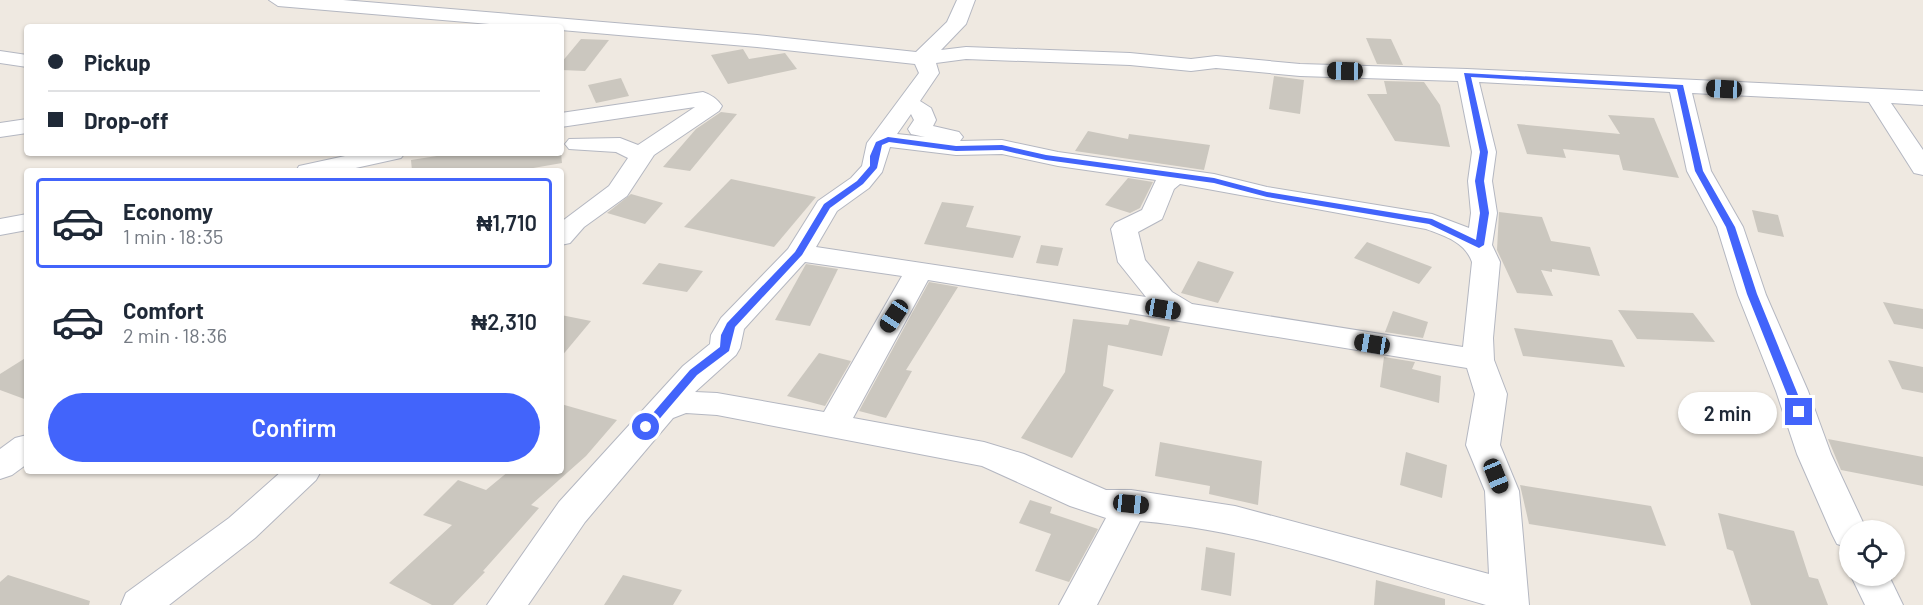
<!DOCTYPE html>
<html lang="en">
<head>
<meta charset="utf-8">
<style>
  body { margin:0; font-family:Barlow,sans-serif; background:#f6f6f7; color:#1f2937; height:100vh; display:flex; flex-direction:column; font-size:22px; white-space:nowrap }
  * { box-sizing:border-box; margin:0 }
  p { font-size:20px; color:#747a83 }
  .icon { flex:none; width:33px; height:33px; fill:none; stroke:currentColor; stroke-width:2; stroke-linecap:round; stroke-linejoin:round }
  .map { position:relative; flex:1; overflow:hidden }
  .panel { position:absolute; left:24px; top:168px; width:540px; height:306px; display:flex; flex-direction:column; background:#fff; border-radius:6px; box-shadow:0 2px 4px #0004 }
  .panel>* { flex:none }
  .top-card { position:absolute; left:24px; top:24px; width:540px; height:132px; border-radius:6px; box-shadow:0 2px 4px #0004; display:grid; align-content:center; height:132px; padding:0 24px; background:#fff }
  .controls { position:absolute; left:1839px; top:520px; display:grid; gap:12px }
  .controls a { display:grid; place-items:center; width:66px; height:66px; border-radius:50%; background:#fff; box-shadow:0 2px 4px #0004; font-size:30px }
  .end { position:absolute; width:27px; height:27px; margin:-14px; border:8px solid #4264fb; background:#fff; box-shadow:0 0 0 3px #fff }
  .from { border-radius:50% }
  .bubble { position:absolute; height:42px; border-radius:21px; background:#fff; box-shadow:0 2px 4px #0004; font-size:20px; font-weight:600; line-height:42px; text-align:center }
  .car { position:absolute; width:18px; height:36px; margin:-18px -9px; border-radius:8px; box-shadow:0 0 4px 2px #0007; background:linear-gradient(#222 24%,#8ab4d8 0 40%,#222 0 76%,#8ab4d8 0 86%,#222 0) }
  .top-card b { display:flex; align-items:center; gap:21px; height:57px; font-size:22px }
  .top-card b+b { border-top:2px solid #e0e1e3 }
  .top-card i { width:15px; height:15px; background:#1f2937 }
  ul { padding:10px 0 0; list-style:none }
  li { display:flex; align-items:center; gap:18px; height:90px; margin:0 12px 9px; padding:0 12px; border:3px solid transparent; border-radius:6px }
  li div { flex:1 }
  li b { display:block; font-size:22px }
  li em { font-style:normal; font-weight:600 }
  li.active { border-color:#4264fb }
  li>.icon { width:54px; height:54px; stroke-width:1.5 }
  .action { display:flex; gap:12px; margin-top:auto; padding:12px 24px }
  .action a { flex:1; height:69px; border-radius:36px; background:#4264fb; color:#fff; font-size:24px; font-weight:600; line-height:69px; text-align:center }
  .map>svg:first-child { display:block }
  .building { fill:#cbc7bf }
  .lines { fill:none; stroke-linecap:round; stroke-linejoin:round }
  .minor-casing { stroke:#b4b7c1; stroke-width:2 }
  .minor { fill:#fff; fill-rule:evenodd }
  .route { fill:#4264fb }
</style>
</head>
<body>
<div class="map">
<svg width="1923" height="605" viewBox="0 0 1923 605">
  <rect width="100%" height="100%" fill="#efe9e1"/>
  <!-- building -->
  <g class="building">
    <path d="M1366 38 1391 39 1403 65 1377 64Z"/>
    <path d="M581 39 609 40 585 71 561 70V63Z"/>
    <path d="M743 49 749 59 785 53 797 69 728 84 711 55Z"/>
    <path d="M1274 76 1304 80 1300 114 1269 109Z"/>
    <path d="M621 78 629 96 596 103 588 85Z"/>
    <path d="M1384 81 1424 82 1440 105 1450 147 1395 141 1367 94H1387Z"/>
    <path d="M721 112 737 114 690 171 663 167 696 129Z"/>
    <path d="M1608 115 1654 118 1679 178 1623 170 1619 155 1563 149 1566 158 1527 154 1517 124 1620 134Z"/>
    <path d="M1088 131 1128 139 1129 134 1210 145 1204 170 1075 151Z"/>
    <path d="M456 153H561L562 163 516 171H412L411 160Z"/>
    <path d="M1128 178 1153 182 1140 208 1130 213 1105 205Z"/>
    <path d="M731 179 816 197 774 247 684 227Z"/>
    <path d="M631 194 663 203 645 224 607 213Z"/>
    <path d="M942 202 974 206 966 227 1021 236 1013 258 924 244Z"/>
    <path d="M1752 210 1778 215 1784 237 1758 232Z"/>
    <path d="M1499 212 1542 217 1551 241 1590 247 1600 276 1552 269V272L1541 270 1553 296 1517 293 1497 250Z"/>
    <path d="M1367 242 1432 267 1419 284 1354 258Z"/>
    <path d="M1041 245 1063 248 1058 266 1036 263Z"/>
    <path d="M1198 261 1234 272 1218 303 1181 293Z"/>
    <path d="M659 263 703 271 687 292 642 284Z"/>
    <path d="M806 264 838 269 810 326 775 320Z"/>
    <path d="M929 282 958 287 906 370 912 371 886 418 859 411Z"/>
    <path d="M1883 302 1923 309V329L1894 324Z"/>
    <path d="M1618 310 1693 313 1715 342 1637 339Z"/>
    <path d="M1393 311 1428 322 1423 338 1385 332Z"/>
    <path d="M561 315 591 321 561 357Z"/>
    <path d="M1073 319 1128 325 1130 319 1170 327 1162 356 1108 345 1103 386 1114 390 1072 458 1021 438 1065 372Z"/>
    <path d="M1514 328 1612 340 1625 367 1523 356Z"/>
    <path d="M819 353 851 361 825 406 787 396Z"/>
    <path d="M27 357V400L0 390V374Z"/>
    <path d="M1384 357 1415 362 1412 369 1441 376 1439 403 1380 387Z"/>
    <path d="M1888 360 1923 367V393L1902 389Z"/>
    <path d="M561 404 617 420 586 456 531 505 539 508 483 571 485 572 453 605H432L389 583 452 525 423 515 458 480 486 490 509 471H561Z"/>
    <path d="M1828 439 1923 457V486L1841 470Z"/>
    <path d="M1160 442 1262 461 1258 505 1209 494 1210 486 1155 476Z"/>
    <path d="M1406 452 1447 465 1442 498 1400 485Z"/>
    <path d="M1520 485 1651 506 1666 546 1529 524Z"/>
    <path d="M1030 500 1052 507 1050 513 1098 529 1069 582 1035 571 1051 534 1019 523Z"/>
    <path d="M1718 513 1794 531 1809 577 1818 579 1828 605H1751L1733 551 1727 549Z"/>
    <path d="M1206 547 1235 553 1231 596 1201 590Z"/>
    <path d="M8 575 90 601 89 605H0V582Z"/>
    <path d="M623 575 682 590 673 605H604Z"/>
    <path d="M1376 580 1445 599V605H1374Z"/>
  </g>
  <g class="lines">
    <!-- minor casing -->
    <g class="minor-casing">
      <g id="minor">
        <path d="M269 0H343L757 35 916 52 947 22 957 0H975L966 24 941 50 966 47 1130 53 1191 59 1216 56 1300 64 1467 69 1923 91V105L1891 103 1923 150V175L1914 173 1869 102 1692 93 1711 171 1743 227 1766 295 1808 391 1831 454 1867 531H1850V548L1837 544 1832 534 1797 454 1776 391 1738 295 1717 227 1687 171 1670 92 1479 82 1496 152 1492 181 1497 213 1492 245 1500 262 1493 338 1494 360 1507 394 1500 445 1519 491 1529 605H1486C1373 573 1258 531 1140 521L1097 605H1059L1106 518 1070 506 982 466 717 415 686 413 673 418 585 522 528 605H487L559 502 683 366 710 344 711 335 721 318 788 249 818 201 851 178 862 166 867 143 919 73 915 64 757 47 561 30V27H526L278 6ZM966 59 1130 65 1191 71 1216 68 1300 76 1458 81 1472 152 1468 181 1471 213 1469 228 1432 214 1267 187 1214 174 1058 152 1002 140 960 141 963 137 959 132 933 126 936 120 931 108 920 101 939 73 936 63ZM911 114 914 120 908 129 911 134 925 137 897 134ZM890 147 956 155 1002 154 1058 166 1156 180 1142 210 1115 223 1111 229 1118 262 1146 297 816 247 837 211 869 188 882 172ZM1180 184 1426 229C1445 236 1465 242 1472 262L1463 347 1192 304 1172 292 1145 260 1138 232 1162 219 1174 189ZM805 262 902 276 824 412 717 393 695 392 736 355 740 348 744 329ZM928 280 1467 368 1475 394 1466 445 1485 491 1489 574 1235 506 1131 490H1106L1024 454 984 442 853 418Z"/>
        <path d="M0 51 27 55V67L0 63Z"/>
        <path d="M703 92C712 95 717 99 722 106L719 111 654 155 627 196 584 227 570 243 561 245V222L609 186 628 158 616 152 569 149 565 144 569 139 620 138 638 145 695 107 561 127V113Z"/>
        <path d="M27 119V133L0 137V123Z"/>
        <path d="M359 153H405L401 158 342 171H296L299 166Z"/>
        <path d="M27 214V230L0 235V219Z"/>
        <path d="M27 435V464L12 475 0 479V449L15 438Z"/>
        <path d="M282 471H321L316 480 255 538 169 605H121L126 593 229 518Z"/>
        <path d="M1851 576H1889L1903 605H1865Z"/>
      </g>
    </g>
    <!-- minor -->
    <use href="#minor" class="minor"/>
  </g>
  <!-- route -->
  <path class="route" d="M1464 73 1683 85 1703 171 1735 227 1757 294 1805 412 1803 415H1795L1794 412 1747 294 1726 227 1695 171 1677 89 1471 77 1488 152 1484 181 1489 213 1484 245 1479 248 1429 224 1267 197 1214 183 1046 160 1002 150 956 151 889 142 882 145 877 168 863 184 830 208 802 255 735 327 729 351 697 375 650 430 646 431 641 427 690 370 720 347 721 335 727 323 795 252 824 204 857 181 870 166V156L876 142 888 137 956 146 1002 145 1046 155 1214 178 1267 192 1432 219 1476 240 1480 213 1475 181 1480 152Z"/>
</svg>
<div class="controls">
<a><svg class="icon" aria-label="locate" viewBox="0 0 24 24"><circle cx="12" cy="12" r="6"/><path d="M12 2v4M12 18v4M2 12h4M18 12h4"/></svg></a>
</div>
<i class="end from" style="left:646px;top:427px"></i>
<i class="end" style="left:1799px;top:412px"></i>
<div class="bubble" style="left:1678px;top:392px;width:99px">2 min</div>
<i class="car" style="left:1345px;top:71px;rotate:271deg"></i>
<i class="car" style="left:1724px;top:89px;rotate:273deg"></i>
<i class="car" style="left:1163px;top:309px;rotate:100deg"></i>
<i class="car" style="left:894px;top:316px;rotate:214deg"></i>
<i class="car" style="left:1372px;top:344px;rotate:279deg"></i>
<i class="car" style="left:1496px;top:476px;rotate:158deg"></i>
<i class="car" style="left:1131px;top:504px;rotate:96deg"></i>
<div class="top-card">
<b><i class="from"></i>Pickup</b>
<b><i></i>Drop-off</b>
</div>
<section class="panel">
<ul>
<li class="active"><svg class="icon" aria-label="car" viewBox="0 0 24 24"><path d="M5 17H2v-5l4-1 3-4h7l3 4 3 1v5h-3M9 17h6M6 11h13"/><circle cx="7" cy="17" r="2"/><circle cx="17" cy="17" r="2"/></svg><div><b>Economy</b><p>1 min · 18:35</p></div><em>₦1,710</em></li>
<li><svg class="icon" aria-label="car" viewBox="0 0 24 24"><path d="M5 17H2v-5l4-1 3-4h7l3 4 3 1v5h-3M9 17h6M6 11h13"/><circle cx="7" cy="17" r="2"/><circle cx="17" cy="17" r="2"/></svg><div><b>Comfort</b><p>2 min · 18:36</p></div><em>₦2,310</em></li>
</ul>
<div class="action"><a>Confirm</a></div>
</section>
</div>
</body>
</html>
